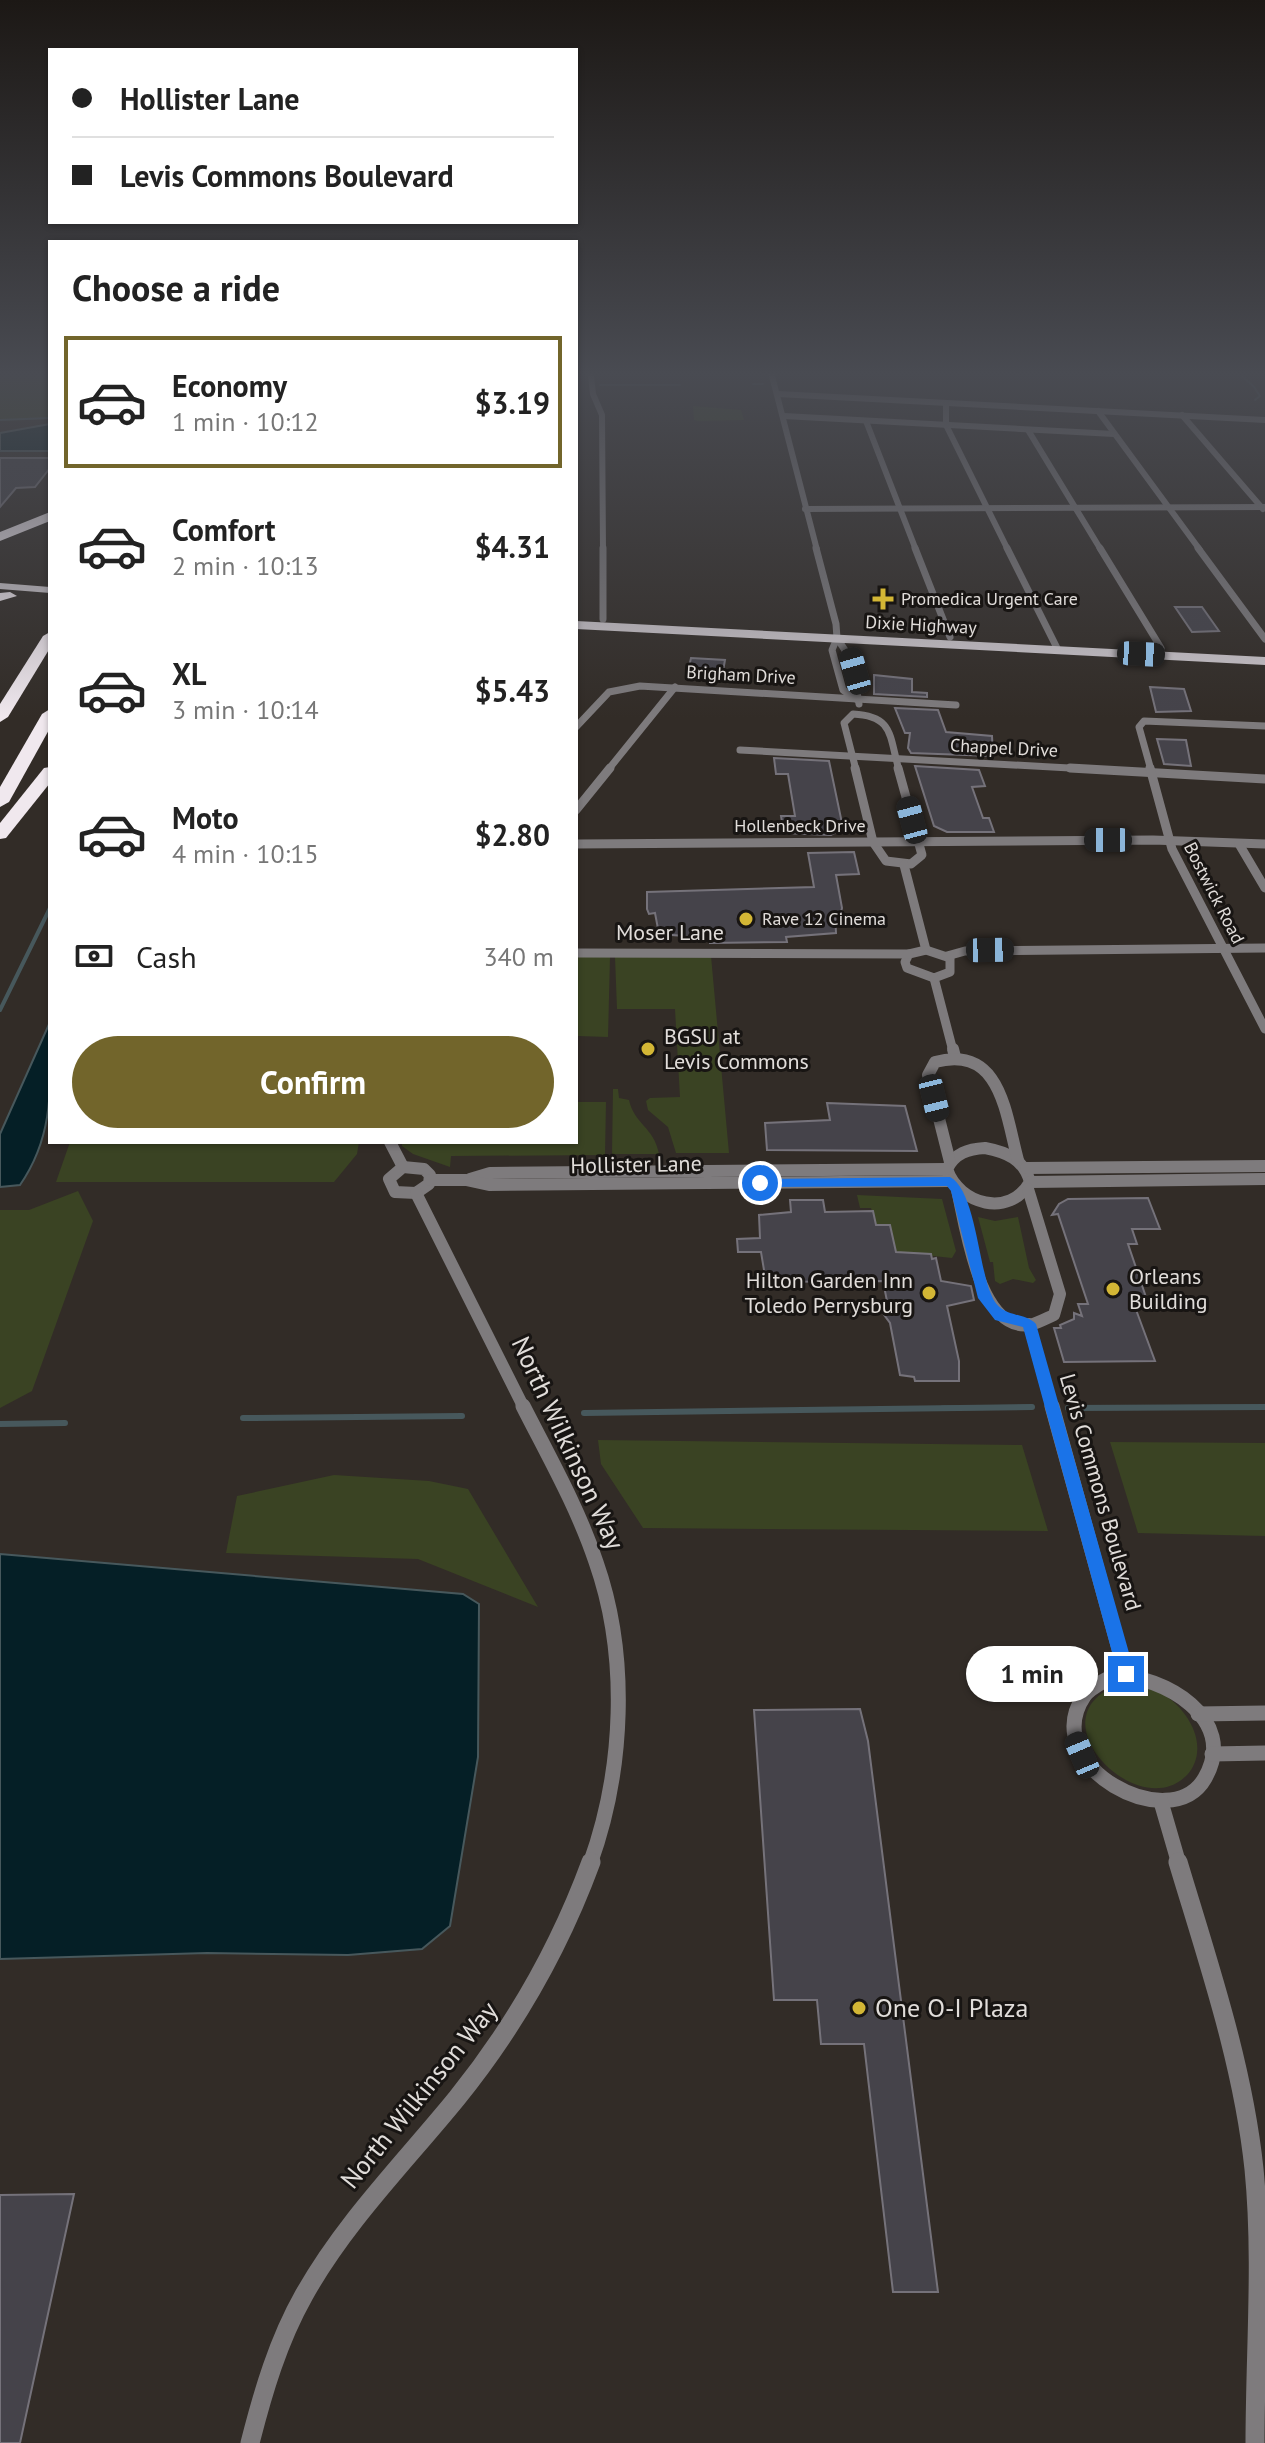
<!DOCTYPE html>
<html lang="en">
<head>
<meta charset="utf-8">
<style>
  body { margin:0; font-family:"PT Sans",sans-serif; background:#f6f6f6; color:#222; height:100vh; display:flex; flex-direction:column; font-size:30px; white-space:nowrap }
  * { box-sizing:border-box; margin:0 }
  p { font-size:26px; color:#767676 }
  .icon { flex:none; width:44px; height:44px; fill:none; stroke:currentColor; stroke-width:2; stroke-linecap:round; stroke-linejoin:round }
  .map { position:relative; flex:1; overflow:hidden }
  .details { position:absolute; left:48px; top:240px; width:530px; height:904px; display:flex; flex-direction:column; background:#fff; border-radius:0px; box-shadow:0 2px 6px #0004 }
  .details>* { flex:none }
  .hud { position:absolute; left:48px; top:48px; width:530px; height:176px; border-radius:0px; box-shadow:0 2px 6px #0004; display:grid; align-content:center; height:176px; padding:0 24px; background:#fff }
  .end { position:absolute; width:36px; height:36px; margin:-18px; border:10px solid #1a73e8; background:#fff; box-shadow:0 0 0 4px #fff }
  .from { border-radius:50% }
  .bubble { position:absolute; height:56px; border-radius:28px; background:#fff; box-shadow:0 2px 6px #0004; font-size:26px; font-weight:800; line-height:56px; text-align:center }
  .car { position:absolute; width:24px; height:48px; margin:-24px -12px; border-radius:10px; box-shadow:0 0 6px 2px #0007; background:linear-gradient(#222 24%,#8ab4d8 0 40%,#222 0 76%,#8ab4d8 0 86%,#222 0) }
  .hud b { display:flex; align-items:center; gap:28px; height:76px; font-size:30px }
  .hud b+b { border-top:2px solid #e0e0e0 }
  .hud i { width:20px; height:20px; background:#222 }
  ul { padding:0; list-style:none }
  li { display:flex; align-items:center; gap:24px; height:132px; margin:0 16px 12px; padding:0 8px; border:4px solid transparent; border-radius:0px }
  li div { flex:1 }
  li b { display:block; font-size:30px }
  li em { font-style:normal; font-weight:800 }
  li.current { border-color:#72652b }
  li>.icon { width:72px; height:72px; stroke-width:1.5 }
  h2 { padding:0 24px; font-size:36px; line-height:96px }
  .pay { display:flex; align-items:center; gap:20px; height:88px; padding:0 24px; font-size:30px }
  .pay p { margin-inline-start:auto }
  .cta { display:flex; gap:16px; margin-top:auto; padding:16px 24px }
  .cta a { flex:1; height:92px; border-radius:48px; background:#72652b; color:#fff; font-size:32px; font-weight:800; line-height:92px; text-align:center }
  .map>svg:first-child { display:block }
  .green { fill:#3a4323 }
  .water { fill:#051f26; stroke:#47585c; stroke-width:2 }
  .lines { fill:none; stroke-linecap:round; stroke-linejoin:round }
  .stream-far3 { stroke:#47585c; stroke-width:2 }
  .stream-far2 { stroke:#47585c; stroke-width:4 }
  .stream-far1 { stroke:#47585c; stroke-width:5 }
  .stream { stroke:#47585c; stroke-width:6 }
  .building { fill:#45434a; stroke:#75727a; stroke-width:2 }
  .street-far5 { stroke:#7e7b7d; stroke-width:6 }
  .street-far4 { stroke:#7e7b7d; stroke-width:7 }
  .street-far3 { stroke:#7e7b7d; stroke-width:9 }
  .street-far2 { stroke:#7e7b7d; stroke-width:12 }
  .street-far1 { stroke:#7e7b7d; stroke-width:15 }
  .street { stroke:#7e7b7d; stroke-width:19 }
  .primary { fill:#cfc9ce; fill-rule:evenodd }
  .highway { fill:#f0e8ee; fill-rule:evenodd }
  .route { fill:#1a73e8 }
  .poi-dot { fill:#d3b635; stroke:#181513; stroke-width:3 }
  .labels { text-anchor:middle; stroke-width:6; stroke-linejoin:round; paint-order:stroke }
  .far-poi-label { font-size:18px; fill:#e1ddda; stroke:#181513; text-anchor:start }
  .far-street-label { font-size:18px; fill:#e1ddda; stroke:#181513 }
  .street-label { font-size:22px; fill:#e1ddda; stroke:#181513 }
  .poi-label { font-size:22px; fill:#e1ddda; stroke:#181513; text-anchor:start }
  .near-street-label { font-size:26px; fill:#e1ddda; stroke:#181513 }
  .near-poi-label { font-size:26px; fill:#e1ddda; stroke:#181513; text-anchor:start }
</style>
</head>
<body>
<div class="map">
<svg width="1265" height="2443" viewBox="0 0 1265 2443">
  <rect width="100%" height="100%" fill="#322c27"/>
  <!-- green -->
  <g class="green">
    <path d="M0 376H50V419L0 421Z"/>
    <path d="M693 406 741 410 744 420 698 421 694 420Z"/>
    <path d="M711 956 729 1153H676L668 1127 648 1110 646 1101 650 1098 680 1097 675 1009H617L615 957Z"/>
    <path d="M576 957H610L608 1037 578 1036Z"/>
    <path d="M613 1089H618L619 1098 629 1100C634 1124 654 1127 659 1154H612Z"/>
    <path d="M576 1102H606L605 1155 451 1156 450 1167 413 1154 402 1146V1142H576Z"/>
    <path d="M70 1142H359L357 1154 334 1182H56Z"/>
    <path d="M78 1191 93 1221 32 1391 0 1408V1210H29Z"/>
    <path d="M857 1195 942 1199 956 1251 952 1258 896 1252 890 1225H876L871 1208H860Z"/>
    <path d="M978 1217 995 1221 1018 1217 1029 1268 1036 1280 1033 1283 1013 1279 1000 1284 995 1281 993 1262H990Z"/>
    <path d="M598 1440 1022 1445 1048 1531 643 1528 601 1464Z"/>
    <path d="M1110 1442 1265 1443V1536L1138 1533Z"/>
    <path d="M334 1475 429 1481 468 1489 538 1607 418 1559 226 1553 237 1496Z"/>
    <path d="M1122 1684C1134 1685 1145 1686 1157 1691 1187 1705 1213 1748 1186 1776 1136 1825 1029 1713 1122 1684Z"/>
  </g>
  <!-- water -->
  <g class="water">
    <path d="M50 424V451H0V433Z"/>
    <path d="M50 1022C50 1082 56 1133 20 1185L0 1187V1134Z"/>
    <path d="M0 1554 463 1594 479 1604 478 1757 450 1926 422 1949 348 1955 207 1953 0 1959Z"/>
  </g>
  <g class="lines">
    <!-- stream-far3 -->
    <g class="stream-far3">
      <path d="M1242 376 1253 386"/>
      <path d="M753 384H763"/>
      <path d="M600 385H680"/>
      <path d="M1254 387 1260 396 1255 400"/>
      <path d="M0 420 50 418"/>
    </g>
    <!-- stream-far2 -->
    <path class="stream-far2" d="M0 1010 50 908"/>
    <!-- stream-far1 -->
    <g class="stream-far1">
      <path d="M942 1408 1032 1407"/>
      <path d="M1068 1408 1265 1407"/>
    </g>
    <!-- stream -->
    <g class="stream">
      <path d="M1068 1408 1265 1407"/>
      <path d="M584 1413 1032 1407"/>
      <path d="M243 1418 462 1416"/>
      <path d="M0 1424 65 1423"/>
    </g>
  </g>
  <!-- building -->
  <g class="building">
    <path d="M0 458H50V468L35 487 16 488 0 507Z"/>
    <path d="M1175 607H1202L1219 631 1192 632Z"/>
    <path d="M691 658 725 660 722 677 687 675Z"/>
    <path d="M874 675 912 679V692L927 693V697L874 694Z"/>
    <path d="M1150 687 1184 689 1191 711 1156 712Z"/>
    <path d="M895 708 938 710 946 732 992 736 993 756 911 753 908 748 910 733H905Z"/>
    <path d="M1157 739 1186 740 1191 766 1164 764Z"/>
    <path d="M774 758 829 761 843 828 831 835 784 833 781 816H795L788 774H776Z"/>
    <path d="M915 766 979 770 985 786 972 787 983 818H989L994 832H947L934 826Z"/>
    <path d="M854 852 859 874 836 875 842 908 841 912H835L836 933 786 937 787 942 710 943V938L659 934 655 913 649 914 647 909V892L814 887 808 853Z"/>
    <path d="M827 1103 905 1106 917 1151 767 1150 765 1123 830 1120Z"/>
    <path d="M1148 1198 1160 1229H1132L1137 1244H1128L1149 1306 1135 1307 1155 1361 1064 1362 1054 1328H1061L1060 1325 1074 1319V1313L1082 1316 1078 1304H1088L1058 1214 1052 1215 1059 1204 1068 1199Z"/>
    <path d="M790 1200H823L825 1212 873 1211 876 1225H890L896 1252 931 1254 932 1259 936 1258 941 1281 971 1286 974 1300 947 1306 959 1361V1381H915L914 1377 900 1375 890 1323 882 1312 881 1306 887 1301 883 1281 766 1282 761 1252H738L737 1239 760 1238 759 1215 791 1212Z"/>
    <path d="M860 1709 868 1741 938 2292H893L864 2044H821L817 2000H774L754 1710Z"/>
    <path d="M74 2194 20 2443H0V2195Z"/>
  </g>
  <g class="lines">
    <!-- street-far5 -->
    <g class="street-far5">
      <path d="M591 376 593 394 602 415 603 550"/>
      <path d="M772 376 817 550"/>
      <path d="M778 394 1265 420"/>
      <path d="M946 403V425L1008 550"/>
      <path d="M1098 411 1200 550"/>
      <path d="M1182 415 1263 509"/>
      <path d="M784 416 1114 434"/>
      <path d="M866 421 916 550"/>
      <path d="M1028 430 1101 550"/>
      <path d="M805 509 1265 507"/>
    </g>
    <!-- street-far4 -->
    <g class="street-far4">
      <path d="M603 548V619"/>
      <path d="M816 548 836 624 837 638 832 650 843 690 856 699"/>
      <path d="M915 548 950 637"/>
      <path d="M1007 548 1058 650"/>
      <path d="M1100 548 1161 648"/>
      <path d="M1198 548 1265 639"/>
      <path d="M837 638 852 661 859 704"/>
      <path d="M576 727 609 692 640 686 956 705"/>
      <path d="M740 750 1106 770"/>
      <path d="M608 770 675 687"/>
      <path d="M856 770 844 723 853 714C894 716 889 736 899 770"/>
      <path d="M1151 770 1139 727 1144 721 1265 726"/>
    </g>
    <!-- street-far3 -->
    <g class="street-far3">
      <path d="M855 768 873 842 886 861 911 864 922 855 898 768"/>
      <path d="M1070 768 1265 779"/>
      <path d="M1150 768 1172 849 1265 1029"/>
      <path d="M576 810 610 768"/>
      <path d="M576 844 1153 840 1265 844"/>
      <path d="M1239 844 1265 888"/>
      <path d="M904 865 926 950"/>
      <path d="M926 950 950 958V972L934 978 907 968 905 962 909 954Z"/>
      <path d="M576 953 909 954"/>
      <path d="M947 956 965 951 1265 948"/>
      <path d="M934 978 953 1051"/>
    </g>
    <!-- street-far2 -->
    <g class="street-far2">
      <path d="M953 1049 955 1057"/>
      <path d="M390 1142 403 1167"/>
      <path d="M985 1148C1006 1152 1024 1159 1030 1182 1010 1218 959 1205 947 1169 955 1153 968 1149 985 1148Z"/>
      <path d="M950 1162 928 1075 935 1062C1001 1045 1005 1112 1018 1160"/>
      <path d="M403 1167 424 1169 430 1175 429 1184 416 1193 395 1192 389 1179Z"/>
      <path d="M1026 1168 1265 1166"/>
      <path d="M470 1179 490 1173 947 1169"/>
      <path d="M430 1180H466L489 1185 950 1181"/>
      <path d="M1030 1182 1265 1179"/>
      <path d="M957 1190C965 1224 979 1333 1030 1325 1038 1323 1047 1318 1054 1315L1060 1294 1028 1189"/>
      <path d="M416 1193 524 1408"/>
      <path d="M1029 1324 1052 1408"/>
    </g>
    <!-- street-far1 -->
    <g class="street-far1">
      <path d="M523 1406C549 1457 578 1508 596 1562 629 1656 624 1770 590 1864"/>
      <path d="M1052 1406 1126 1674"/>
      <path d="M1114 1675C1163 1676 1239 1718 1205 1778 1171 1838 1037 1766 1084 1696 1090 1687 1105 1681 1114 1675Z"/>
      <path d="M1198 1714 1265 1713"/>
      <path d="M1212 1754 1265 1753"/>
      <path d="M1161 1802 1179 1864"/>
    </g>
    <!-- street -->
    <g class="street">
      <path d="M1178 1862C1208 1962 1243 2064 1254 2169 1263 2260 1255 2352 1255 2443"/>
      <path d="M250 2443C263 2392 278 2341 304 2295 345 2222 404 2163 457 2098 515 2026 559 1949 591 1862"/>
    </g>
    <!-- primary -->
    <g class="primary">
      <path d="M0 583 50 587V593L0 589Z"/>
      <path d="M576 621 1265 657V665L576 629Z"/>
    </g>
    <!-- highway -->
    <g class="highway">
      <path d="M50 512V521L0 541V532Z"/>
      <path d="M0 593 10 592 17 596 0 601Z"/>
      <path d="M50 632V648L8 717 0 722V704L43 636Z"/>
      <path d="M50 709V728L9 802 0 807V787L42 714Z"/>
      <path d="M50 767V783L6 838 0 839V823L44 768Z"/>
    </g>
  </g>
  <!-- sky -->
  <linearGradient id="sky" x2="0" y2="1"><stop stop-color="#1c1815"/><stop offset="0.52" stop-color="#494b52"/><stop offset="1" stop-color="#494b52" stop-opacity="0"/></linearGradient>
  <rect width="1265" height="718" fill="url(#sky)"/>
  <!-- route -->
  <path class="route" d="M950 1177C975 1189 979 1268 991 1294 1001 1320 1022 1310 1036 1324L1135 1674 1126 1682 1118 1674 1023 1327 995 1320 978 1298 951 1191 947 1186 760 1187 753 1183 760 1179Z"/>
  <!-- markers -->
  <g class="poi-dot">
    <path d="M879 587h8v8h8v8h-8v8h-8v-8h-8v-8h8z"/>
    <circle cx="746" cy="919" r="8"/>
    <circle cx="648" cy="1049" r="8"/>
    <circle cx="1113" cy="1289" r="8"/>
    <circle cx="929" cy="1293" r="8"/>
    <circle cx="859" cy="2008" r="8"/>
  </g>
  <g class="labels">
    <!-- far-poi labels -->
    <g class="far-poi-label">
      <text x="901" y="605">Promedica Urgent Care</text>
      <text x="762" y="925">Rave 12 Cinema</text>
    </g>
    <!-- far-street labels -->
    <g class="far-street-label">
      <text transform="translate(921 625) rotate(3)" y="6">Dixie Highway</text>
      <text transform="translate(741 675) rotate(3)" y="6">Brigham Drive</text>
      <text transform="translate(1004 748) rotate(3)" y="6">Chappel Drive</text>
      <text x="800" y="832">Hollenbeck Drive</text>
      <text transform="translate(1214 893) rotate(63)" y="6">Bostwick Road</text>
    </g>
    <!-- street labels -->
    <g class="street-label">
      <text x="670" y="940">Moser Lane</text>
      <text transform="translate(636 1164) rotate(-1)" y="8">Hollister Lane</text>
      <text transform="translate(1101 1492) rotate(74)" y="8">Levis Commons Boulevard</text>
    </g>
    <!-- poi labels -->
    <g class="poi-label">
      <text x="664" y="1044">BGSU at<tspan x="664" dy="25">Levis Commons</tspan></text>
      <text x="1129" y="1284">Orleans<tspan x="1129" dy="25">Building</tspan></text>
      <text x="913" y="1288" text-anchor="end">Hilton Garden Inn<tspan x="913" dy="25">Toledo Perrysburg</tspan></text>
    </g>
    <!-- near-street labels -->
    <g class="near-street-label">
      <text transform="translate(568 1443) rotate(65)" y="9">North Wilkinson Way</text>
      <text transform="translate(419 2095) rotate(-51)" y="9">North Wilkinson Way</text>
    </g>
    <!-- near-poi labels -->
    <g class="near-poi-label">
      <text x="875" y="2017">One O-I Plaza</text>
    </g>
  </g>
</svg>
<i class="end from" style="left:760px;top:1183px"></i>
<i class="end" style="left:1126px;top:1674px"></i>
<div class="bubble" style="left:966px;top:1646px;width:132px">1 min</div>
<i class="car" style="left:1141px;top:654px;rotate:93deg"></i>
<i class="car" style="left:855px;top:671px;rotate:344deg"></i>
<i class="car" style="left:912px;top:820px;rotate:345deg"></i>
<i class="car" style="left:1108px;top:840px;rotate:270deg"></i>
<i class="car" style="left:990px;top:950px;rotate:89deg"></i>
<i class="car" style="left:934px;top:1098px;rotate:166deg"></i>
<i class="car" style="left:1082px;top:1755px;rotate:337deg"></i>
<div class="hud">
<b><i class="from"></i>Hollister Lane</b>
<b><i></i>Levis Commons Boulevard</b>
</div>
<section class="details">
<h2>Choose a ride</h2>
<ul>
<li class="current"><svg class="icon" aria-label="car" viewBox="0 0 24 24"><path d="M5 17H2v-5l4-1 3-4h7l3 4 3 1v5h-3M9 17h6M6 11h13"/><circle cx="7" cy="17" r="2"/><circle cx="17" cy="17" r="2"/></svg><div><b>Economy</b><p>1 min · 10:12</p></div><em>$3.19</em></li>
<li><svg class="icon" aria-label="car" viewBox="0 0 24 24"><path d="M5 17H2v-5l4-1 3-4h7l3 4 3 1v5h-3M9 17h6M6 11h13"/><circle cx="7" cy="17" r="2"/><circle cx="17" cy="17" r="2"/></svg><div><b>Comfort</b><p>2 min · 10:13</p></div><em>$4.31</em></li>
<li><svg class="icon" aria-label="car" viewBox="0 0 24 24"><path d="M5 17H2v-5l4-1 3-4h7l3 4 3 1v5h-3M9 17h6M6 11h13"/><circle cx="7" cy="17" r="2"/><circle cx="17" cy="17" r="2"/></svg><div><b>XL</b><p>3 min · 10:14</p></div><em>$5.43</em></li>
<li><svg class="icon" aria-label="car" viewBox="0 0 24 24"><path d="M5 17H2v-5l4-1 3-4h7l3 4 3 1v5h-3M9 17h6M6 11h13"/><circle cx="7" cy="17" r="2"/><circle cx="17" cy="17" r="2"/></svg><div><b>Moto</b><p>4 min · 10:15</p></div><em>$2.80</em></li>
</ul>
<div class="pay"><svg class="icon" aria-label="cash" viewBox="0 0 24 24"><path d="M3 7h18v10H3z"/><circle cx="12" cy="12" r="2"/></svg>Cash<p>340 m</p></div>
<div class="cta"><a>Confirm</a></div>
</section>
</div>
</body>
</html>
